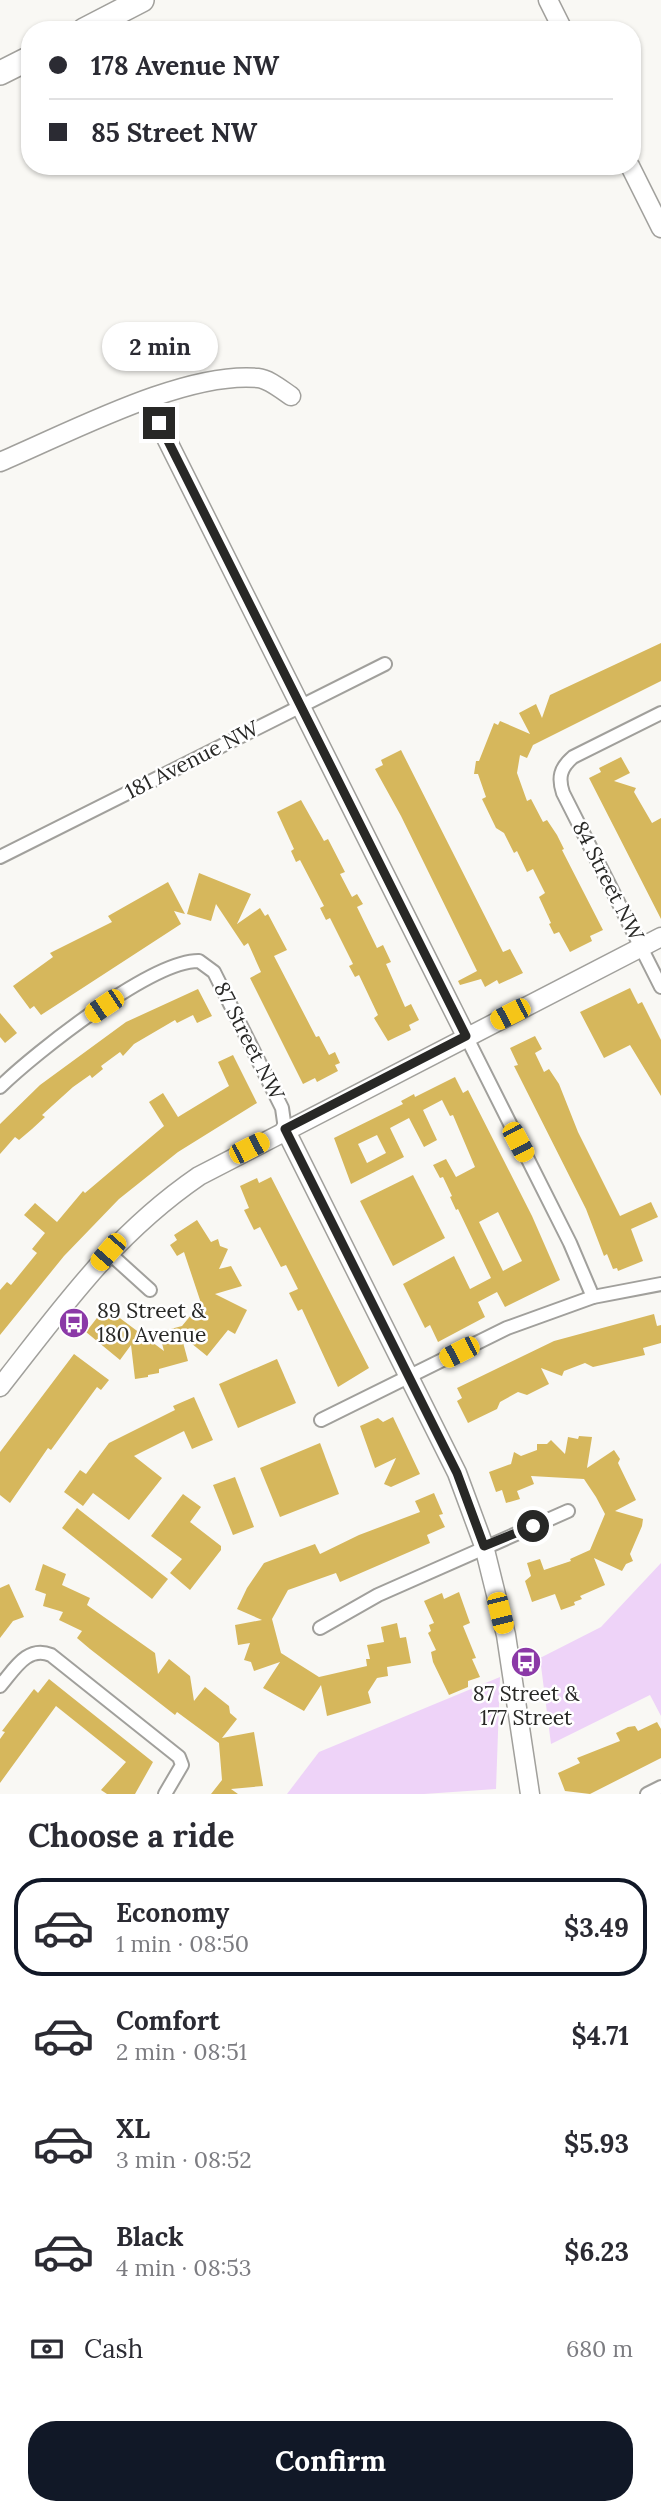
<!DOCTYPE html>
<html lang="en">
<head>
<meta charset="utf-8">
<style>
  body { margin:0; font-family:Lora,serif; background:#f2f2f3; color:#2b2b33; height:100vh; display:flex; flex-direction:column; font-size:26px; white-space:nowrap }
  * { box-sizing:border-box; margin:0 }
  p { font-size:23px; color:#7c7c81 }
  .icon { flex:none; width:38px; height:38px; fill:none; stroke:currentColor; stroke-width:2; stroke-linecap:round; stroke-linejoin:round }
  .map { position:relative; height:1794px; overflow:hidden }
  .side { display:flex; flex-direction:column; background:#fff; flex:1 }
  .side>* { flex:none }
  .guide { position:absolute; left:21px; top:21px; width:620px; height:154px; border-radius:28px; box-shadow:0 2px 5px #0004; display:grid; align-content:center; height:154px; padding:0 28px; background:#fff }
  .end { position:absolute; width:32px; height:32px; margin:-16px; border:9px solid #282826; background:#fff; box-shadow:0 0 0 4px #fff }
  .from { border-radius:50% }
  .bubble { position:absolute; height:49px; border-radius:24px; background:#fff; box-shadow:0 2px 5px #0004; font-size:23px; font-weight:800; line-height:49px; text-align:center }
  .car { position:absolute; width:21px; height:42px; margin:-21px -10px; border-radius:9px; box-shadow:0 0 5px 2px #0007; background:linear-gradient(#f5c518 24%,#345 0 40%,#f5c518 0 76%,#345 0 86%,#f5c518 0) }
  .guide b { display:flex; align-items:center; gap:24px; height:66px; font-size:26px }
  .guide b+b { border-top:2px solid #e1e1e2 }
  .guide i { width:18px; height:18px; background:#2b2b33 }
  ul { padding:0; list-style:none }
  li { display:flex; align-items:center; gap:21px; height:98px; margin:0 14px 10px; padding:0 14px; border:4px solid transparent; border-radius:28px }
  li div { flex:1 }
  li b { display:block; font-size:26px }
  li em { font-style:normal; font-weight:800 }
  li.on { border-color:#111827 }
  li>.icon { width:63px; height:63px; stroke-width:1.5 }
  h2 { padding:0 28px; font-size:32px; line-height:84px }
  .pay { display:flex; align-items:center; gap:18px; height:77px; padding:0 28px; font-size:26px }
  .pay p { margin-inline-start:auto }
  .cta { display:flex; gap:14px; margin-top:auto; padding:14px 28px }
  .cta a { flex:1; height:80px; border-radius:28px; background:#111827; color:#fff; font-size:28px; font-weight:800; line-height:80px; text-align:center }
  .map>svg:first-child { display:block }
  .green { fill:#eed3f8 }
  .building { fill:#d6b75c; fill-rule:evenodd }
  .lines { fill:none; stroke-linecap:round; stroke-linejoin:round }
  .street-casing { stroke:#a1a09c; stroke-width:16 }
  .secondary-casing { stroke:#a1a09c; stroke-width:21 }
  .highway-casing { stroke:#a1a09c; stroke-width:26 }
  .street { stroke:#fff; stroke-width:12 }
  .secondary { stroke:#fff; stroke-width:18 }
  .highway { stroke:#fff; stroke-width:23 }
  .route { stroke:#282826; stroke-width:9 }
  .labels { text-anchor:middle; stroke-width:5; stroke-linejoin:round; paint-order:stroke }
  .street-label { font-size:21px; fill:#282826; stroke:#fff }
  .poi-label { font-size:21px; fill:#282826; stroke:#fff; text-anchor:start }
</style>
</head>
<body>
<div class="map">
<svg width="661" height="1794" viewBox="0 0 661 1794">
  <rect width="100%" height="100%" fill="#f9f8f4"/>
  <!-- green -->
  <g class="green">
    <path d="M661 1563V1716L650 1695 551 1744 540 1658 601 1627Z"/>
    <path d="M500 1677 496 1789 424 1794H287L319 1752Z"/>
  </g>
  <!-- building -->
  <g class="building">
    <path d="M661 643V681L533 745 527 758 520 755 517 773 527 801 531 799 543 822 547 820 557 835 564 849 562 850 603 930 590 936 592 941 570 952 559 932 554 934 549 924 551 923 539 897 545 893 533 869 527 872 517 851 514 853 504 833 496 828 482 799 486 797 478 774H474L476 761H479L494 723 498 725 500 721 530 734 519 713 536 704 542 718 550 695Z"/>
    <path d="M401 750 503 952 510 949 523 973 499 984 497 980 485 987 481 979 460 985 458 981 477 971 401 816 375 769 383 765 381 760Z"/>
    <path d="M621 757 630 773 614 781 636 788 634 792 652 823 661 818V919L589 778 601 772 599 768Z"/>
    <path d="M301 800 324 841 328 839 345 872 340 874 352 897 357 894 363 904 357 907 377 948 383 945 391 962 386 964 405 1007 411 1004 419 1020 409 1025 411 1030 388 1041 374 1018 378 1015 359 975 355 977 349 966 353 964 330 918 326 920 320 908 324 906 300 860 296 862 291 851 294 849 277 812Z"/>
    <path d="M199 873 251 894 237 924 260 908 265 916 268 914 287 950 274 956 316 1037 319 1036 329 1055 335 1052 340 1063 335 1065 338 1071 317 1082 315 1078 303 1084 250 978 261 972 248 943 244 946 216 904 211 921 187 914Z"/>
    <path d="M168 882 185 914 174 911 181 924 41 1015 34 1006 30 1009 13 986 53 957 50 953 112 922 108 916Z"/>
    <path d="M630 988 638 1004 642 1002 661 1040V1096L630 1045 604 1058 580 1012Z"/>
    <path d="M198 989 212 1016 197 1023 193 1015 177 1023 175 1020 134 1044 123 1056 120 1052 101 1066 103 1069 92 1078 90 1075 73 1087 42 1115 45 1117 32 1129 19 1140 15 1137 0 1154V1124L40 1085 126 1022Z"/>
    <path d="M0 1013 17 1033 5 1043 0 1037Z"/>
    <path d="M535 1036 542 1049 535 1053 544 1072 549 1069 559 1084 578 1132 620 1216 651 1202 658 1217 631 1229 643 1261 618 1271 617 1268 613 1269 607 1254 604 1256 586 1209 514 1066 518 1065 510 1048Z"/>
    <path d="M233 1055 257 1103 178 1152 119 1199 64 1256 0 1335V1290L7 1282 11 1285 37 1253 32 1249 45 1233 24 1215 35 1203 57 1222 83 1191 85 1193 164 1126 149 1102 163 1093 178 1117 229 1086 218 1062Z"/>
    <path d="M455 1077 463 1093 468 1090 532 1216 560 1280 505 1307 497 1292 478 1302 485 1317 438 1342 430 1325 425 1328 403 1284 454 1256 470 1289 491 1278 458 1209 456 1210 450 1197 452 1196 443 1177 440 1178 433 1165 446 1159 456 1177 475 1167 453 1115 450 1116 442 1100 423 1110 437 1140 424 1147 409 1118 390 1128 404 1157 351 1184 334 1138 403 1104 401 1101 414 1094 415 1097ZM377 1135 386 1153 367 1163 358 1144ZM498 1212 522 1261 503 1271 479 1222Z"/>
    <path d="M413 1175 445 1238 393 1266 360 1201Z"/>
    <path d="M271 1177 369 1368 338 1387 302 1309 298 1311 289 1293 298 1289 286 1265 281 1267 260 1227 254 1230 244 1210 249 1208 240 1186 257 1178 259 1183Z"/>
    <path d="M197 1220 211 1242 218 1239 220 1246 228 1249 219 1269 231 1266 242 1286 215 1294 247 1310 235 1334 228 1330 207 1356 181 1335 188 1361 159 1369V1373L148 1375V1377L135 1379 131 1345 120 1360 86 1332 100 1314 103 1317 109 1310 164 1351 159 1332 182 1326 201 1303 184 1252 177 1256 170 1245 177 1240 174 1235Z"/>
    <path d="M654 1314 657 1326 661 1325V1343L643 1348 645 1355 593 1367 585 1363 564 1371 562 1376 541 1368 549 1384 527 1395 518 1392 500 1402 497 1409 468 1423 457 1401 462 1398 457 1388 554 1341Z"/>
    <path d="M74 1354 109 1380 101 1390 97 1387 51 1450 48 1448 10 1503 0 1495V1452Z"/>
    <path d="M277 1359 296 1403 238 1428 219 1384Z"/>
    <path d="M194 1397 213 1440 192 1449 184 1431 134 1456 162 1478 129 1520 93 1493 83 1506 64 1492 80 1470 86 1474 109 1443 175 1410 173 1406Z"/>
    <path d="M393 1417 420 1474 391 1487 384 1484 396 1458 375 1468 360 1426 378 1418 383 1422Z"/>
    <path d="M579 1436 592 1437 587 1468 614 1450 620 1459 618 1463 636 1500 615 1511 643 1519 642 1526 630 1554 633 1561 626 1564 622 1571 594 1558 605 1585 580 1596 582 1599 574 1602 575 1605 561 1610 555 1594 532 1602 525 1581 531 1576 527 1563 540 1559 544 1570 571 1561 570 1559 590 1550 605 1514 596 1497 584 1479 531 1476 534 1484 517 1491 520 1499 506 1503 502 1490 496 1492 489 1472 511 1464 514 1452 521 1456 537 1450V1444H547L551 1440 565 1454 568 1437 578 1439Z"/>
    <path d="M320 1443 339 1494 280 1517 260 1468Z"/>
    <path d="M235 1477 254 1527 233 1535 213 1485Z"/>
    <path d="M434 1493 443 1514 439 1515 445 1527 427 1535 430 1543 340 1582 336 1573 288 1590 272 1619 281 1653 319 1677 367 1666 366 1659H370L367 1645 384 1642 381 1627 397 1623 400 1638 406 1637 411 1663 387 1667 388 1676 377 1678 368 1692 371 1703 327 1716 321 1685 304 1711 263 1688 280 1662 254 1671 251 1662 244 1660 250 1643 238 1645 235 1625 262 1620 237 1609 247 1588 264 1563 315 1544 320 1554 359 1535 420 1512 415 1501Z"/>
    <path d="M183 1494 201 1507 190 1522 221 1546V1550L190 1590 170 1573 182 1559 151 1536Z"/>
    <path d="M77 1508 168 1579 152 1599 62 1528Z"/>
    <path d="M43 1564 66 1574 62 1585 90 1598 87 1605 155 1653 158 1674 169 1659 190 1676 194 1701 205 1687 229 1706 230 1713 237 1719 222 1738 254 1732 263 1786 231 1789 238 1794H211L222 1780 219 1743 177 1712 175 1715 90 1649 77 1638 82 1631 59 1620 63 1612 43 1606 46 1594 35 1590Z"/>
    <path d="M9 1584 24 1617 13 1621 0 1638V1588Z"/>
    <path d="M459 1592 470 1623 463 1626 476 1658 472 1659 480 1677 468 1681V1687L449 1695 433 1662 431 1652 436 1650 428 1633 431 1631 429 1625 434 1623 424 1601 442 1593 444 1599Z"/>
    <path d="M49 1679 153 1762 135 1794H107L101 1790 126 1762 56 1706 0 1783V1739L5 1732 2 1731 34 1689 38 1693Z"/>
    <path d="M657 1722 661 1729V1758L590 1794 565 1791 558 1773 580 1763 577 1758 620 1741 616 1733 628 1727 635 1726 638 1731Z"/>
  </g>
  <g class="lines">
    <!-- street casing -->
    <g class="street-casing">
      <g id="street">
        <path d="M661 713 573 757C560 768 558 778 563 793L661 987"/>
        <path d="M0 857 385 664"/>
        <path d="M466 1036 570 1243 593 1297"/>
        <path d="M0 1087C35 1053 152 960 199 961L214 972 282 1108 285 1129"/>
        <path d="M108 1252 150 1290"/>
        <path d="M321 1420 507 1328 593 1297 661 1284"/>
        <path d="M320 1628 378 1595 568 1511"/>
        <path d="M0 1686C14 1670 27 1645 51 1655L179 1757 182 1765 165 1794"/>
        <path d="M647 1794 661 1787"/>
      </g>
    </g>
    <!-- secondary casing -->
    <g class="secondary-casing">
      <g id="secondary">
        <path d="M548 0 563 30"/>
        <path d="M630 166 661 228"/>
        <path d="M147 400 466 1036"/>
        <path d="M0 462C69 433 184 371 258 378 269 379 282 390 291 396"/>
        <path d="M285 1129 457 1473 484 1546 506 1635 530 1794"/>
        <path d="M0 1387C63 1307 113 1235 199 1176L661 937"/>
      </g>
    </g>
    <!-- highway casing -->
    <g class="highway-casing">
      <g id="highway">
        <path d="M84 30 142 0"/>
        <path d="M0 73 30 58"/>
      </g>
    </g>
    <!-- street -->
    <use href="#street" class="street"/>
    <!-- secondary -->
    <use href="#secondary" class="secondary"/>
    <!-- highway -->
    <use href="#highway" class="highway"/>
  </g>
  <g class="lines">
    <!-- route -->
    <path class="route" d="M159 423 466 1036 285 1129 457 1473 484 1546 533 1526"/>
  </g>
  <!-- icons -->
  <defs>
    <g id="bus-disc" transform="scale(1.575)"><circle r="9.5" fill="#8b39a7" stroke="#fff"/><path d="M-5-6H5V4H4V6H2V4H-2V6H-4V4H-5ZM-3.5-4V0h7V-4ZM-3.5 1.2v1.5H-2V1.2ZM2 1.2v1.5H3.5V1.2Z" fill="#fff"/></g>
  </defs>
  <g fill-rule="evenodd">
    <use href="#bus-disc" x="74" y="1323"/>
    <use href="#bus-disc" x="526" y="1662"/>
  </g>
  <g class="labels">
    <!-- street labels -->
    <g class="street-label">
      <text transform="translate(192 760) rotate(-27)" y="7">181 Avenue NW</text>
      <text transform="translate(608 881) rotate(63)" y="7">84 Street NW</text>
      <text transform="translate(249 1041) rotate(63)" y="7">87 Street NW</text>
    </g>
    <!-- poi labels -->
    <g class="poi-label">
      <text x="97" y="1318">89 Street &amp;<tspan x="97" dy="24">180 Avenue</tspan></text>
      <text x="526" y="1701" text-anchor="middle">87 Street &amp;<tspan x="526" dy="24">177 Street</tspan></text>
    </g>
  </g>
</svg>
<i class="end from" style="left:533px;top:1526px"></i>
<i class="end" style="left:159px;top:423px"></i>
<div class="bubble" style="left:102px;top:322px;width:116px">2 min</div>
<i class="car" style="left:104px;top:1006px;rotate:236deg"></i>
<i class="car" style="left:510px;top:1014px;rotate:243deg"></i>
<i class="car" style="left:518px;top:1142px;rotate:152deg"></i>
<i class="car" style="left:249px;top:1148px;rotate:63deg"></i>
<i class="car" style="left:108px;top:1252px;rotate:221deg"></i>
<i class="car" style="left:459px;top:1352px;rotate:243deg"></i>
<i class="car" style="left:500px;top:1613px;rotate:166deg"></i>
<div class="guide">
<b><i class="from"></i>178 Avenue NW</b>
<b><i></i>85 Street NW</b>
</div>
</div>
<section class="side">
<h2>Choose a ride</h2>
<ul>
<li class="on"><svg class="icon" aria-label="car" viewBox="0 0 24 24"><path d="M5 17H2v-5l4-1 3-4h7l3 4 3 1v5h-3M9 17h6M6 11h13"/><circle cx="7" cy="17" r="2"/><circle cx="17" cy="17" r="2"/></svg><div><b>Economy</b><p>1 min · 08:50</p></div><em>$3.49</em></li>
<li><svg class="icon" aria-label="car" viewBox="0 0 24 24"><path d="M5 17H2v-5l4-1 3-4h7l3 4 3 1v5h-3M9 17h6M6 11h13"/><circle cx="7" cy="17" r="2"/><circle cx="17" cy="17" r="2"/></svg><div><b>Comfort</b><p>2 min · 08:51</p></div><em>$4.71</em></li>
<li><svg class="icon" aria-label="car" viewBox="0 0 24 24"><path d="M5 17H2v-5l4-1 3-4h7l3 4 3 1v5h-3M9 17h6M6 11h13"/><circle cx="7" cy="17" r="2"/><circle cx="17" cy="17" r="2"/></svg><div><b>XL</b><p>3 min · 08:52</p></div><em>$5.93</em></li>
<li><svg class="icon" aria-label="car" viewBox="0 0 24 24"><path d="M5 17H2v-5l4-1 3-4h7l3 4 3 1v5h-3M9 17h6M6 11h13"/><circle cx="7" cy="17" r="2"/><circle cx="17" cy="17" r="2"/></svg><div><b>Black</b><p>4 min · 08:53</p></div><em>$6.23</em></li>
</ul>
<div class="pay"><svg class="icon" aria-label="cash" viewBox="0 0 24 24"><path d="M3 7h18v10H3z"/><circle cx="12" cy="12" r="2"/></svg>Cash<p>680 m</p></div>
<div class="cta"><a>Confirm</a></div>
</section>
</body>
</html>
